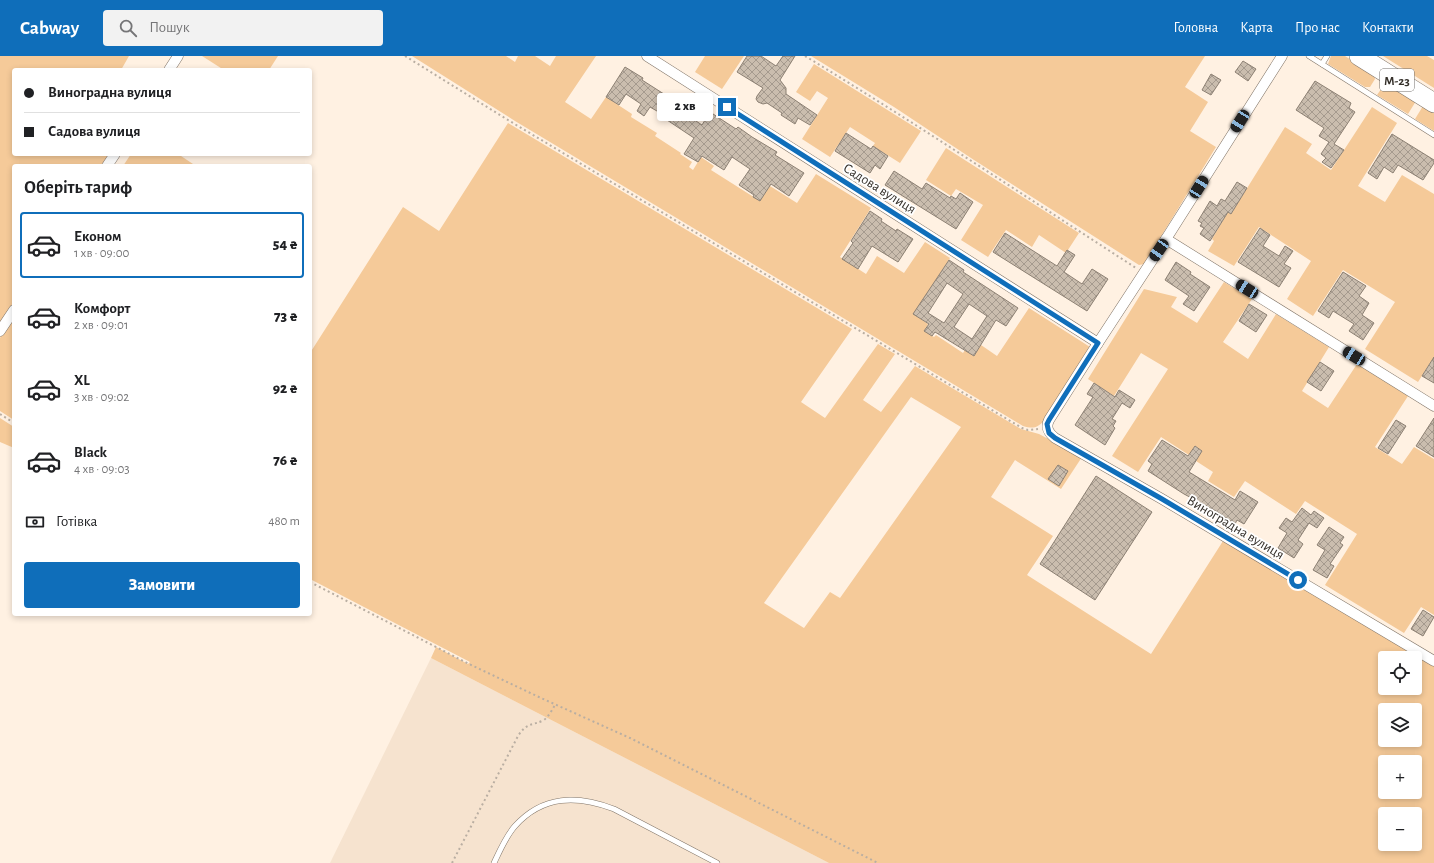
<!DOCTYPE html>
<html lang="uk">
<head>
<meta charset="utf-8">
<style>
  body { margin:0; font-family:"Alegreya Sans",sans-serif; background:#f2f2f2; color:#202124; height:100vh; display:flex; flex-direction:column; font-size:15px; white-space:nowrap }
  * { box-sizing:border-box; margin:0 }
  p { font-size:13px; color:#757577 }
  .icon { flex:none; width:22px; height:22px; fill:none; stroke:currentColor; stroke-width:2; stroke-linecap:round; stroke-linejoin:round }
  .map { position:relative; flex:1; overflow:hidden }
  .sheet { position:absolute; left:12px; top:108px; width:300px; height:452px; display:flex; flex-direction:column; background:#fff; border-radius:4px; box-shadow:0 2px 6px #0003 }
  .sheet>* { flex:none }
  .guide { position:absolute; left:12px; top:12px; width:300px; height:88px; border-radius:4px; box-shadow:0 2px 6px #0003; display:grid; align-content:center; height:88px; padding:0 12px; background:#fff }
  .buttons { position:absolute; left:1378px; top:595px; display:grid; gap:8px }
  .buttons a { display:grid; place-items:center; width:44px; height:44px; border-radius:4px; background:#fff; box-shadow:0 2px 6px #0003; font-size:20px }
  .end { position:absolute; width:18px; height:18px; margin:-9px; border:5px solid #0f6eba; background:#fff; box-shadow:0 0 0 2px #fff }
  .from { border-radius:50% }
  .bubble { position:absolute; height:28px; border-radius:4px; background:#fff; box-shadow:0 2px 6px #0003; font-size:13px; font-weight:800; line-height:28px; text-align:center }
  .car { position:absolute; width:12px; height:24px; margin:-12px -6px; border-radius:5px; box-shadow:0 0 3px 1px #0007; background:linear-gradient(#222 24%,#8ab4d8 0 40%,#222 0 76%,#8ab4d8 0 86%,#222 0) }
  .guide b { display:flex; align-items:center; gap:14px; height:38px; font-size:15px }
  .guide b+b { border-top:1px solid #e0e0e0 }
  .guide i { width:10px; height:10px; background:#202124 }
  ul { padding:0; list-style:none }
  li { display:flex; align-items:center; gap:12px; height:66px; margin:0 8px 6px; padding:0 4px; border:2px solid transparent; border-radius:4px }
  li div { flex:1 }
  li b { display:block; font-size:15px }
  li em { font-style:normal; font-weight:800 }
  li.current { border-color:#0f6eba }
  li>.icon { width:36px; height:36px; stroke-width:1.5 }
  h2 { padding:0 12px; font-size:18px; line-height:48px }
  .pay { display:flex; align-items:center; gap:10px; height:44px; padding:0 12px; font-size:15px }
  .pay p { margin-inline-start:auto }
  .primary-button { display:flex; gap:8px; margin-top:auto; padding:8px 12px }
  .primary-button a { flex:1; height:46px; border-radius:4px; background:#0f6eba; color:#fff; font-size:16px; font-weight:800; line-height:46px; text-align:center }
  header { display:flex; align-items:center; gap:24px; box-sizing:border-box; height:56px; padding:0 20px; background:#0f6eba; color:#fff }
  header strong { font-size:19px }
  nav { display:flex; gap:22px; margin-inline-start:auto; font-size:14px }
  .search { width:280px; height:36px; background:#f2f2f2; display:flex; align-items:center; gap:10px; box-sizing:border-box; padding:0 14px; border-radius:4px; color:#757577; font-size:15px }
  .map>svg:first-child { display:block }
  .built { fill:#f6e3cf }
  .green { fill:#f5ca99; fill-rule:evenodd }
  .building { fill:url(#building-cross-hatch); stroke:#8c8073; fill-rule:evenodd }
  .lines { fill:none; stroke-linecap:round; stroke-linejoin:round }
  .lane-casing { stroke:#807467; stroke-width:6 }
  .street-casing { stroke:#807467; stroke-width:11 }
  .highway-casing { stroke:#807467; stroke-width:20 }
  .path { stroke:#b9aea2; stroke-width:2; stroke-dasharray:2 3; stroke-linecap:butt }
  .lane { stroke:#fff; stroke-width:5 }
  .street { stroke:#fff; stroke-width:10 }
  .highway { stroke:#fff; stroke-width:19 }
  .route { stroke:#0f6eba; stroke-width:5 }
  .labels { text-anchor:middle; stroke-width:3.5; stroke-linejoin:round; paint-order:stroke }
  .shield { fill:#fff; stroke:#726e6a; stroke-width:1 }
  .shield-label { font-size:13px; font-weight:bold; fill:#35302a }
  .street-label { font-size:14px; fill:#35302a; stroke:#fff }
</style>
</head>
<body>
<header>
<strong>Cabway</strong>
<div class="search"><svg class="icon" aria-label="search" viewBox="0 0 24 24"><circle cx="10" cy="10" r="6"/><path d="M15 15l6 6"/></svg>Пошук</div>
<nav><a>Головна</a><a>Карта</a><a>Про нас</a><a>Контакти</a></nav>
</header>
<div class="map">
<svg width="1434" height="807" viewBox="0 0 1434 807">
  <defs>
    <pattern id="building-cross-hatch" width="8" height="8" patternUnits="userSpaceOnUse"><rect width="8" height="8" fill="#cabdae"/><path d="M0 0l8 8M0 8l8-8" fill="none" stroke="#a59a8e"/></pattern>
  </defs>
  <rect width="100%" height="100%" fill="#fff1e2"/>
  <!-- built -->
  <path class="built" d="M431 602 829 807H330Z"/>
  <!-- green -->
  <g class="green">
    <path d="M0 0H129L121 14H14V98H109L101 110H14V246L0 269Z"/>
    <path d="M202 0H278L269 14H224Z"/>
    <path d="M412 0H506L515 6 518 0H535L550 10 556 0H596L565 46 591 63 606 41 632 58 631 61 657 77 655 80 681 97 680 98 692 106 689 111 693 114 701 101 714 110 711 114 760 145 770 130 797 147 816 118 871 152 840 201 866 218 877 200 904 217 925 186 950 202 914 258 928 268 925 275 934 281 936 279 963 297 965 294 974 300 981 289 997 300 1029 252 1090 291 1044 365C1037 372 1033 373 1023 370L515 65Z"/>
    <path d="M705 0H744L722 33 695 16Z"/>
    <path d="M811 0H1205L1185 31 1208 46 1190 75 1216 91 1144 208 1139 209 974 104 894 51Z"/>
    <path d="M1331 0H1345L1373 18 1375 23 1370 31H1365L1328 8Z"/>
    <path d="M1383 0H1427L1434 4V32Z"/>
    <path d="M814 8 921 75 900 107 873 90 875 87 850 71 830 101 802 83 828 42 817 35 810 45 796 36Z"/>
    <path d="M1386 26 1416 45 1408 58 1377 39Z"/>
    <path d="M1423 50 1434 56V75L1415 63Z"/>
    <path d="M1372 51 1397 67 1358 130 1385 146 1402 119 1434 138V301L1418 326 1365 293 1395 246 1343 214 1313 260 1287 243 1311 205 1259 171 1234 210 1208 195 1214 185 1212 183 1228 156 1231 158 1285 71 1312 88 1306 97 1331 114Z"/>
    <path d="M508 67 852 273 801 346 825 362 878 288 895 298 863 344 881 356 915 310 1021 373 1039 378 1082 401 1061 433 1015 404 991 441 1053 480 1027 519 1151 598 1223 485 1434 610V807H829L431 602 436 591 468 608 470 606 310 523V297L403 151 439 175ZM911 341 961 371 840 542 830 536 804 572 764 547ZM1385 602H1415V632H1385ZM1385 654H1415V684H1385ZM1385 706H1415V736H1385ZM1385 758H1415V788H1385Z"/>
    <path d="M946 92 1079 177 1066 197 1039 179 1032 191 1006 174 988 201 961 184 983 149 956 133 951 140 926 124Z"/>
    <path d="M131 98H178L196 110H123Z"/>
    <path d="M1224 226 1252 243 1223 286 1248 303 1276 258 1329 291 1302 335 1328 352 1357 308 1408 340 1375 391 1402 408 1414 391 1434 403V559L1421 551 1404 577 1325 529 1357 478 1305 445 1296 458 1245 425 1234 441 1208 425 1213 416 1196 405 1202 395 1195 390 1189 399 1161 381 1138 416 1112 400 1168 313 1141 297 1114 340 1088 323 1144 233 1177 241 1171 251 1197 267Z"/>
    <path d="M14 260V364L0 355V282Z"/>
    <path d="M0 362 14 371V392L0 386Z"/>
  </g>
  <!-- building -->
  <g class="building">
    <path d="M747 0H761L776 10 783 0H795L780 24 786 32V38L817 59 810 69 798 62 795 68 781 59 782 57 767 47 763 48 758 46 756 43 757 40 763 32 737 16Z"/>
    <path d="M1243 5 1256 13 1248 25 1235 16Z"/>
    <path d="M625 11 643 22 642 24 678 47 683 40 694 47 687 59 702 69 710 56 736 73 738 71 752 81 777 96 775 99 804 117 789 140 771 128 760 145 753 141 754 139 739 129 750 113 732 101 724 114 702 100 698 106 684 98 694 82 667 64 669 62 650 51 644 60 637 55 641 48 626 38 619 49 606 41Z"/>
    <path d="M1211 18 1221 24 1211 39 1202 34Z"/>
    <path d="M1315 25 1351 47 1349 52 1355 56 1334 88 1344 94 1331 112 1322 106 1326 102 1321 98 1329 86 1319 80 1324 72 1296 54Z"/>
    <path d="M846 77 871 93 873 90 888 100 880 113 875 109 870 117 835 95Z"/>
    <path d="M1392 78 1434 104V107L1423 124 1398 109 1393 117 1384 111 1377 123 1368 117Z"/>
    <path d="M894 115 922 133 926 127 950 142 951 140 956 143 960 137 973 146 956 173 885 129Z"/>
    <path d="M1237 126 1247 132 1231 158 1228 156 1210 185 1200 178 1204 172 1200 170 1202 167 1198 165 1210 145 1217 150 1221 143 1225 145Z"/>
    <path d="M870 155 882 163 881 165 896 175 897 173 913 183 898 206 872 190 858 213 842 203 853 187 851 185Z"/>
    <path d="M1260 172 1270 179 1263 190 1279 200 1285 190 1293 195 1284 208 1291 212 1279 231 1238 206Z"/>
    <path d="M1005 177 1057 210 1067 194 1075 199 1064 216 1082 228 1092 213 1108 223 1087 255 993 196Z"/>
    <path d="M949 204 964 214 963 216 1018 252 1006 270 996 264 974 300 935 276 932 280 924 275 929 268 913 258ZM947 227 963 238 944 267 928 257ZM969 248 987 260 972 283 954 271Z"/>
    <path d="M1176 206 1191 216 1190 218 1210 231 1194 255 1183 248 1189 240 1165 224Z"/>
    <path d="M1343 216 1366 230 1359 240 1369 247 1362 259 1374 267 1363 284 1349 275 1354 268 1333 255 1329 262 1318 255Z"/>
    <path d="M1249 248 1267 259 1256 276 1239 265Z"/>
    <path d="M1434 301V327L1422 320Z"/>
    <path d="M1320 306 1334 315 1321 335 1307 326Z"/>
    <path d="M1094 327 1115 341 1119 334 1135 344 1130 352 1122 347 1112 363 1116 365 1113 370 1115 372 1105 389 1075 369 1093 341 1087 338Z"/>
    <path d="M1434 362V401L1416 390Z"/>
    <path d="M1396 364 1406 370 1388 398 1378 392Z"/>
    <path d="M1162 384 1188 400 1195 390 1202 395 1189 416 1235 444 1240 435 1258 446 1244 468 1237 464 1235 468 1216 455 1184 438 1148 415 1152 408 1148 405Z"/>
    <path d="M1058 409 1068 415 1059 430 1048 423Z"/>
    <path d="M1096 420 1152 456 1095 544 1040 508Z"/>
    <path d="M1302 452 1311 459 1314 455 1324 462 1317 472 1309 467 1298 484 1303 488 1294 502 1278 492 1287 477 1279 472 1286 462 1292 466Z"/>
    <path d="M1329 471 1344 481 1340 487 1343 489 1330 508 1334 510 1327 522 1313 514 1325 494 1317 489Z"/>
    <path d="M1423 554 1434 561 1423 580 1411 573Z"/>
  </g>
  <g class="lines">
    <!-- lane casing -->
    <g class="lane-casing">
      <g id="lane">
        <path d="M1309 0 1434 79"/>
        <path d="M1322 8 1327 0"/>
        <path d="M494 807C500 794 506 780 515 770 543 739 577 739 614 753L717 807"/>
      </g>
    </g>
    <!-- street casing -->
    <g class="street-casing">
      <g id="street">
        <path d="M647 0 1098 287"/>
        <path d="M1282 0 1166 183 1098 287 1049 364C1045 372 1049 377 1055 382L1162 443 1434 605"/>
        <path d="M169 14 178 0"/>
        <path d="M107 110 115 98"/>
        <path d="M1166 183 1434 350"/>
        <path d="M0 275 14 254"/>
      </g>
    </g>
    <!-- highway casing -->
    <g class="highway-casing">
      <path id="highway" d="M1359 0 1434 47"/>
    </g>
    <!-- path -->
    <g class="path">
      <path d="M405 0 508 64 1022 372 1028 374 1038 373"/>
      <path d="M805 0C917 68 1026 141 1136 212"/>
      <path d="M0 358 14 367"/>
      <path d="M310 526 469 608 541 642 630 682 878 807"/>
      <path d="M452 807 518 680C527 666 532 670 544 664 549 660 552 654 555 649"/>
    </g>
    <!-- lane -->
    <use href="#lane" class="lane"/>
    <!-- street -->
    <use href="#street" class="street"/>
    <!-- highway -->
    <use href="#highway" class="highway"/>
  </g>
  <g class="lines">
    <!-- route -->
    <path class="route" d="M727 51 1098 287 1049 364 1047 368 1049 377 1055 382 1162 443 1298 524"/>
  </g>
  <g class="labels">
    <!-- shield labels -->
    <rect class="shield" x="1380" y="13" width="34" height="22" rx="3"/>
    <g class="shield-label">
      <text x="1397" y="29">М-23</text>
    </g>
    <!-- street labels -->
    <g class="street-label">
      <text transform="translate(880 132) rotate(32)" y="5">Садова вулиця</text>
      <text transform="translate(1236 471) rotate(31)" y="5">Виноградна вулиця</text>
    </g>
  </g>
</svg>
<div class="buttons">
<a><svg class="icon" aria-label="locate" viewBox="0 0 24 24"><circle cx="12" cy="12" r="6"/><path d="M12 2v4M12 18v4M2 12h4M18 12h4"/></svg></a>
<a><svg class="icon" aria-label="layers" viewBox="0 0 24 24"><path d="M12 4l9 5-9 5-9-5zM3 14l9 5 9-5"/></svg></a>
<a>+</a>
<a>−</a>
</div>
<i class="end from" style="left:1298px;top:524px"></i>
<i class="end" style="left:727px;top:51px"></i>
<div class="bubble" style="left:657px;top:37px;width:56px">2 хв</div>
<i class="car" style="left:1240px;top:65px;rotate:212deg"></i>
<i class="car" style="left:1199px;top:131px;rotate:32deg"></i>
<i class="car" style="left:1159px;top:194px;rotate:214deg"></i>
<i class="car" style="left:1247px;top:233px;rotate:302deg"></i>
<i class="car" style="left:1354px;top:300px;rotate:302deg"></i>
<div class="guide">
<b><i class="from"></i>Виноградна вулиця</b>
<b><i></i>Садова вулиця</b>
</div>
<section class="sheet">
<h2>Оберіть тариф</h2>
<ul>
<li class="current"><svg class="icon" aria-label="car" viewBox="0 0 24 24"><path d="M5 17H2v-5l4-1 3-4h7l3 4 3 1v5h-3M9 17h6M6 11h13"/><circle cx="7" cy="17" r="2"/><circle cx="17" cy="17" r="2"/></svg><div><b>Економ</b><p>1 хв · 09:00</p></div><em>54 ₴</em></li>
<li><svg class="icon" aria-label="car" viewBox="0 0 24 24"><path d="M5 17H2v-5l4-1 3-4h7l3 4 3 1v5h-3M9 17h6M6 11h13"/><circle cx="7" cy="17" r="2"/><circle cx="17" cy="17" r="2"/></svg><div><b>Комфорт</b><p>2 хв · 09:01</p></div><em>73 ₴</em></li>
<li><svg class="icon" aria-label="car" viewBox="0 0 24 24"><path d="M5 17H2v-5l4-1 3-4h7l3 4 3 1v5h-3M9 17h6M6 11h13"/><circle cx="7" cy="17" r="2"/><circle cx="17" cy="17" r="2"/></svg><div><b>XL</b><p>3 хв · 09:02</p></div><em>92 ₴</em></li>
<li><svg class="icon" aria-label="car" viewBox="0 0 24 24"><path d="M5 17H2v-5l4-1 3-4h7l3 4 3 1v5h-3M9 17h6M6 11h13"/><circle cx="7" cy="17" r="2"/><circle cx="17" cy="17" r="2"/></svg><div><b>Black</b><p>4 хв · 09:03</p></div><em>76 ₴</em></li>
</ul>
<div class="pay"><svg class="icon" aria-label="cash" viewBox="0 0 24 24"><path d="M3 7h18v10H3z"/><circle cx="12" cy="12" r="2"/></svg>Готівка<p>480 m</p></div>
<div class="primary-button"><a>Замовити</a></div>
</section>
</div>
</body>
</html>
